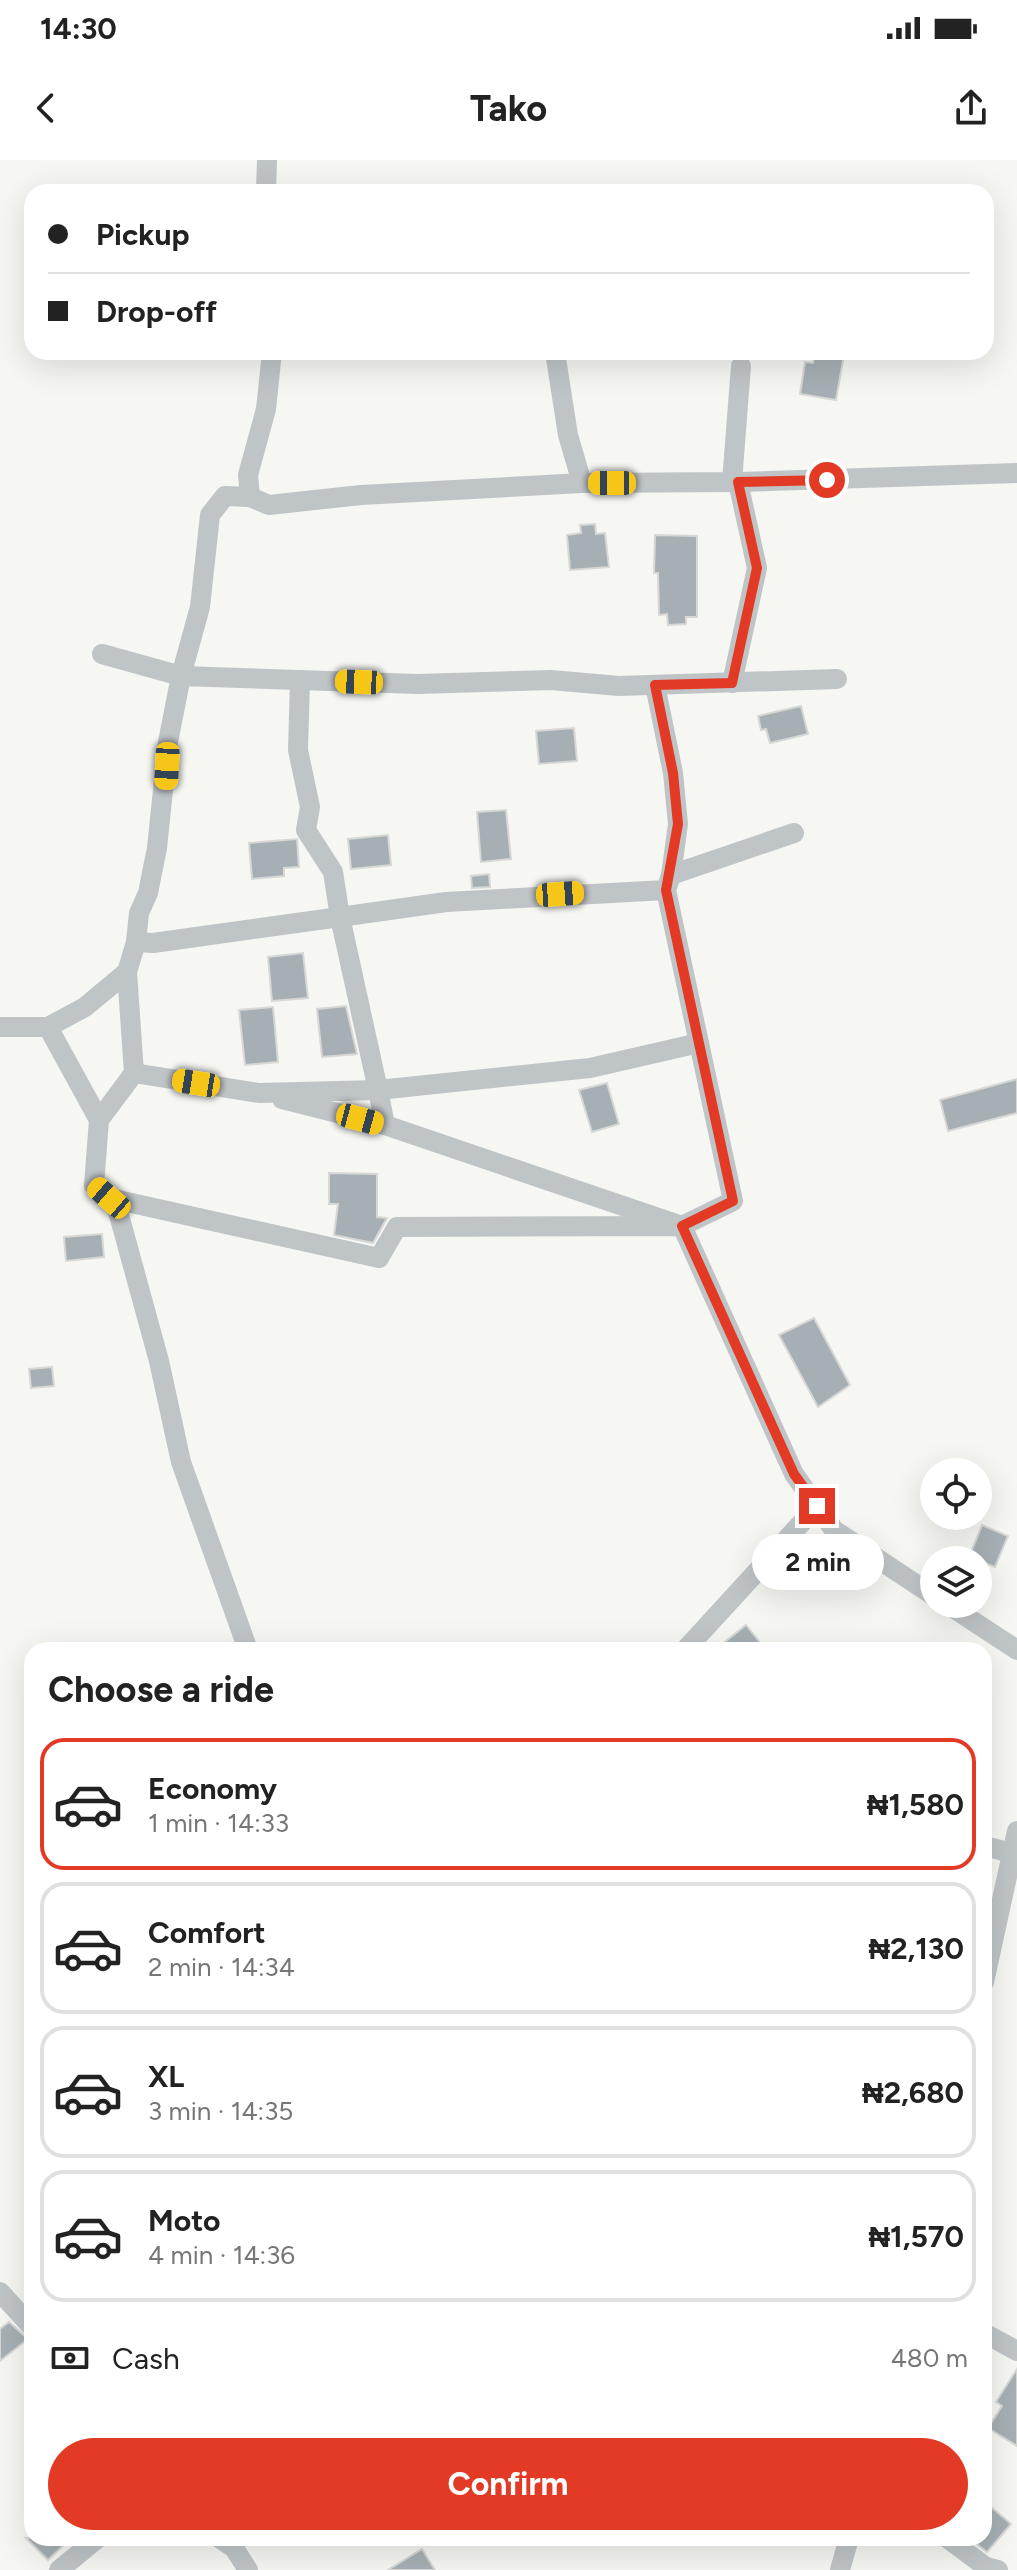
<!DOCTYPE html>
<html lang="en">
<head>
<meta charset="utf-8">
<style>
  body { margin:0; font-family:Figtree,sans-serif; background:#f6f6f6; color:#222; height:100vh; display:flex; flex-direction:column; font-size:30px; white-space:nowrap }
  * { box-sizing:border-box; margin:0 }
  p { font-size:26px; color:#767676 }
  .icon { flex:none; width:44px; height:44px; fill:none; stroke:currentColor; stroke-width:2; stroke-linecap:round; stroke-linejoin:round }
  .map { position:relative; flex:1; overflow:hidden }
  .sheet { position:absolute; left:24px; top:1482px; width:968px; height:904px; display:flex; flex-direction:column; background:#fff; border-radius:24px; box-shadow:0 8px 32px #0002 }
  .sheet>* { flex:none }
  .top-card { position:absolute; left:24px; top:24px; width:970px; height:176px; border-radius:24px; box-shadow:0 8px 32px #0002; display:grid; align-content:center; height:176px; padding:0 24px; background:#fff }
  .tools { position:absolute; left:920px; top:1298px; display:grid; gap:16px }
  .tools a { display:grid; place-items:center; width:72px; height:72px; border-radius:50%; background:#fff; box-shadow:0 8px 32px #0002; font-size:40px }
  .end { position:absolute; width:36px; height:36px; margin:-18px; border:10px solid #e33a26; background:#fff; box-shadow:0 0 0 4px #fff }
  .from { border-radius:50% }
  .bubble { position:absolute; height:56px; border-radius:28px; background:#fff; box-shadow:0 8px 32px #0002; font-size:26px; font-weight:700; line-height:56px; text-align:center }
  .car { position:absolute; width:24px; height:48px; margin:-24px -12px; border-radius:10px; box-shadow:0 0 6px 2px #0007; background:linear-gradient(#f5c518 24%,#345 0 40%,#f5c518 0 76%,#345 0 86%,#f5c518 0) }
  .top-card b { display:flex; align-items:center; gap:28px; height:76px; font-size:30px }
  .top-card b+b { border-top:2px solid #e0e0e0 }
  .top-card i { width:20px; height:20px; background:#222 }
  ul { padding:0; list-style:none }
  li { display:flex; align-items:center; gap:24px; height:132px; margin:0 16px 12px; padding:0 8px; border:4px solid #e0e0e0; border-radius:24px }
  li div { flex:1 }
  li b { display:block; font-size:30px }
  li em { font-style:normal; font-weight:700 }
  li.current { border-color:#e33a26 }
  li>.icon { width:72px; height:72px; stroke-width:1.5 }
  h2 { padding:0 24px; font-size:36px; line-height:96px }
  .pay { display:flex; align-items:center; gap:20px; height:88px; padding:0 24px; font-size:30px }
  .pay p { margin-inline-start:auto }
  .action { display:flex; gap:16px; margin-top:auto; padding:16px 24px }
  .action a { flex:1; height:92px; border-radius:48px; background:#e33a26; color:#fff; font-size:32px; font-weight:700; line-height:92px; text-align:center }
  .status { display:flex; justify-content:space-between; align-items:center; height:56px; padding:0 40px; background:#fff; direction:ltr }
  .status svg { height:22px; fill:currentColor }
  header { display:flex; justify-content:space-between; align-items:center; height:104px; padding:0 24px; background:#fff; font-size:36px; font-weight:700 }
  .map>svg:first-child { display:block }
  .building { fill:#a6b0b4; stroke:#d7d7d5; stroke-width:2 }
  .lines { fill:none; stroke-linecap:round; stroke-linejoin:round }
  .minor { stroke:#bfc4c7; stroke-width:20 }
  .route { stroke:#e33a26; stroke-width:10 }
</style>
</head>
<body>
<div class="status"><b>14:30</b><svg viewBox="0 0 49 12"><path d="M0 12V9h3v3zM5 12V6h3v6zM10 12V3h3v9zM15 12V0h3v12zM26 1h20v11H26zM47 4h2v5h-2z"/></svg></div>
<header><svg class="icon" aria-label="back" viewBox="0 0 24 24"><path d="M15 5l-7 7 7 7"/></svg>Tako<svg class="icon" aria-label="share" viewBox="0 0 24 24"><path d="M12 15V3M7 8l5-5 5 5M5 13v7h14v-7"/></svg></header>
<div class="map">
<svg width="1017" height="2410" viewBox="0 0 1017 2410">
  <rect width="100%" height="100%" fill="#f6f6f3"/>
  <!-- building -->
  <g class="building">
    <path d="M815 192 844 195 836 240 800 234 805 202 813 203Z"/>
    <path d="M595 364 596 374 605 373 609 407 570 410 567 375 581 373 580 365Z"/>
    <path d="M655 375 697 376V457H686V464L668 465 667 454 659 455 658 413H654Z"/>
    <path d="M801 546 808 574 770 583 766 569 761 570 758 556Z"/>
    <path d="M574 568 577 601 539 604 536 571Z"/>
    <path d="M506 650 511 699 481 702 477 652Z"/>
    <path d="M388 675 391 705 351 709 348 679Z"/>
    <path d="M297 679 299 707 284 708V716L252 719 249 683Z"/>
    <path d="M489 714 490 727 472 728 471 716Z"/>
    <path d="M303 793 308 838 272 841 268 797Z"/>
    <path d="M346 846 357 894 322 897 317 849Z"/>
    <path d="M273 847 278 902 245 905 239 850Z"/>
    <path d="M1017 919V953L948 971 940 940Z"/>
    <path d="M607 923 619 964 592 972 579 930Z"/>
    <path d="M329 1013 377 1014V1057L387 1058 373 1083 334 1075 338 1044H329Z"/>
    <path d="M102 1074 104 1097 66 1101 64 1077Z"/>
    <path d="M814 1158 850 1225 818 1247 779 1175Z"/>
    <path d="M52 1207 54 1226 31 1228 29 1209Z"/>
    <path d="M982 1365 1008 1376 995 1407 969 1397Z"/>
    <path d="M746 1465 766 1490H715Z"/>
    <path d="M9 2162 28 2179 0 2201V2169Z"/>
    <path d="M1017 2209V2286L988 2268 1002 2246 996 2242Z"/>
    <path d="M984 2341 1011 2364 987 2392 969 2378H984Z"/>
    <path d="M26 2378H71L48 2400Z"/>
    <path d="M422 2389 435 2410H388Z"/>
  </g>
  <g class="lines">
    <!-- minor -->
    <g class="minor">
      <path d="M266 32 267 0"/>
      <path d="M272 192 266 249 248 315 250 337 269 345 361 335 582 323 738 322 1017 313"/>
      <path d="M555 192 568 275 582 323"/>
      <path d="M732 322 741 206"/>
      <path d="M102 494 181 516 200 447 210 355 225 336 250 337"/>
      <path d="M300 520 298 590 310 647 306 670 333 712 340 757 446 742 666 730 671 715"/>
      <path d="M732 523 757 408 738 322"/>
      <path d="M655 525 673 613 678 664 671 715 794 673"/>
      <path d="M666 730 699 883 590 908 378 930 340 757 153 783 136 782 139 753 148 733 157 688 168 582 181 516 418 524 551 520 619 526 837 519"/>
      <path d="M136 782 127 812 134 913 99 960 94 1025 116 1044 159 1201 181 1302 248 1490"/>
      <path d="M0 867H48L99 960"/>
      <path d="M48 867 85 847 127 812"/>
      <path d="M134 913 259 933 378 930 385 965 682 1066 733 1041 699 883"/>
      <path d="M282 939 385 965"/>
      <path d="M109 1038 379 1098 397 1067 682 1066 794 1314 834 1370 934 1436"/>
      <path d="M947 1444 1017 1490"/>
      <path d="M685 1490 817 1346"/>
      <path d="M984 1686 1012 1693"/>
      <path d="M984 1822 1017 1671"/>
      <path d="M0 2132 32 2167"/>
      <path d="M984 2173 1017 2191"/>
      <path d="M219 2378 234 2388 248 2410"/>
      <path d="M947 2378 986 2407 998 2410"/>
      <path d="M59 2410 98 2378"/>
      <path d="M840 2410 849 2378"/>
    </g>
  </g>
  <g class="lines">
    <!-- route -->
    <path class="route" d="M817 1346 794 1314 682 1066 733 1041 666 730 678 664 673 613 655 525 732 523 757 408 738 322 827 320"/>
  </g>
</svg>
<div class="tools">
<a><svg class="icon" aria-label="locate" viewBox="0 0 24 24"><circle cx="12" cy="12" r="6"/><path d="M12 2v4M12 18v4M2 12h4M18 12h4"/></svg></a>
<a><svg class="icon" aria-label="layers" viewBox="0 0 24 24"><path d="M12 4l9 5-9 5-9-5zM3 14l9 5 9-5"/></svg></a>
</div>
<i class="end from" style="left:827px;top:320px"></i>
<i class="end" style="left:817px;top:1346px"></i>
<div class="bubble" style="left:752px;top:1374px;width:132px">2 min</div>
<i class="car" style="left:612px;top:323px;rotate:270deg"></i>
<i class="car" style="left:359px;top:522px;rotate:272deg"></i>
<i class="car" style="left:167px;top:606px;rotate:183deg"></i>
<i class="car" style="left:560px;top:734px;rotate:86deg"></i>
<i class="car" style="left:196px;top:923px;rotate:279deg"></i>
<i class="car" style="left:360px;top:959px;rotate:105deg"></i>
<i class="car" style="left:109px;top:1038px;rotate:311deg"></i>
<div class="top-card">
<b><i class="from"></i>Pickup</b>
<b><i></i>Drop-off</b>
</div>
<section class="sheet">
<h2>Choose a ride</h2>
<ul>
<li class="current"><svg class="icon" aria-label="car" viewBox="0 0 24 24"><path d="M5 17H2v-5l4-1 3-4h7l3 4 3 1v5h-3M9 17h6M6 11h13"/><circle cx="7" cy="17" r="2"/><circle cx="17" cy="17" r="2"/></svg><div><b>Economy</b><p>1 min · 14:33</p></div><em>₦1,580</em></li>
<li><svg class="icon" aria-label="car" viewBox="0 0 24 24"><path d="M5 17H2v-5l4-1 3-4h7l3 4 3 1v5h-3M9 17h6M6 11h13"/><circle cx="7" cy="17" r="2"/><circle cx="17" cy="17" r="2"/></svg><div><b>Comfort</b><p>2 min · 14:34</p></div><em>₦2,130</em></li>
<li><svg class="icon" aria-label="car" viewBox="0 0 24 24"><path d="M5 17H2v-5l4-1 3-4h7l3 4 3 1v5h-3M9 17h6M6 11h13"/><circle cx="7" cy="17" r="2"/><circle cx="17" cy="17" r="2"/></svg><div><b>XL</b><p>3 min · 14:35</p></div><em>₦2,680</em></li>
<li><svg class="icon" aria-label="car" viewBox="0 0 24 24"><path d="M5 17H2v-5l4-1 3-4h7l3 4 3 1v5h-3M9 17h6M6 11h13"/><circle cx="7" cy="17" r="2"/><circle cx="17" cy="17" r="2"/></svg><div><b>Moto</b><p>4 min · 14:36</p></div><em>₦1,570</em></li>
</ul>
<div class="pay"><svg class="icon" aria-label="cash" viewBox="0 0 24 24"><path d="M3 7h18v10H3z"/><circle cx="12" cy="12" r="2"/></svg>Cash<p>480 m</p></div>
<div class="action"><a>Confirm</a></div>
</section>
</div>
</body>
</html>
